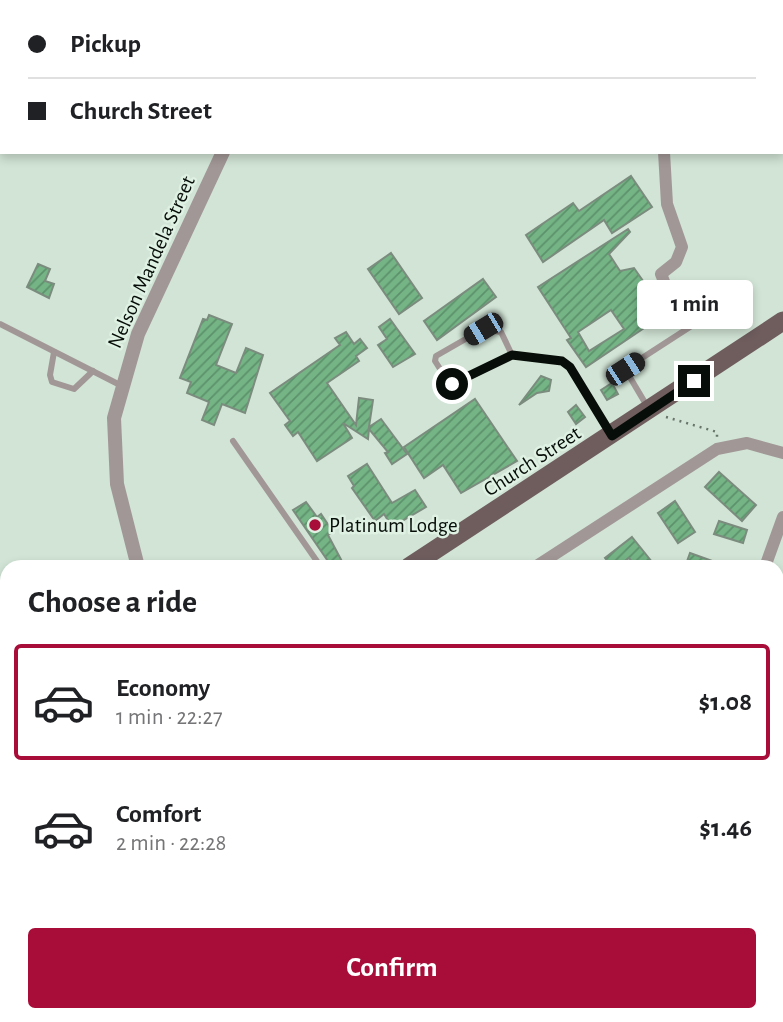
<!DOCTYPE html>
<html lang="en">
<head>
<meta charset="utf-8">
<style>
  body { margin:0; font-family:"Alegreya Sans",sans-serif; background:#f6f6f6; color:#202124; height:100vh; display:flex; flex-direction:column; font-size:26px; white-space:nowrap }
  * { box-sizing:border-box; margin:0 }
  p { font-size:23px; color:#757577 }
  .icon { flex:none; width:38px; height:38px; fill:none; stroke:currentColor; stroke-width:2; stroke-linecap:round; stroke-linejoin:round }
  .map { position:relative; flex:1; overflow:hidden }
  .details { position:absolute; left:0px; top:560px; width:784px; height:462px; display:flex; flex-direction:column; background:#fff; border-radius:21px 21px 0 0; box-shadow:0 4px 10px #0003 }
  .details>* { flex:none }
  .banner { position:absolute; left:0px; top:0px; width:784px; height:154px; box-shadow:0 4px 10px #0003; display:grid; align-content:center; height:154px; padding:0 28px; background:#fff }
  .end { position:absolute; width:32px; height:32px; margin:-16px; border:9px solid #070d08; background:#fff; box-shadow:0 0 0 4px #fff }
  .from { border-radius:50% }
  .bubble { position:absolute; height:49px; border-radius:7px; background:#fff; box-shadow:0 4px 10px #0003; font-size:23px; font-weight:700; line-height:49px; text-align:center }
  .car { position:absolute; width:21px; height:42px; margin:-21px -10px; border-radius:9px; box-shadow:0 0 5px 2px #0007; background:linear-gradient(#222 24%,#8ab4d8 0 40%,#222 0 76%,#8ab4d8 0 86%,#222 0) }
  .banner b { display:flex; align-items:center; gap:24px; height:66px; font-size:26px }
  .banner b+b { border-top:2px solid #e0e0e0 }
  .banner i { width:18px; height:18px; background:#202124 }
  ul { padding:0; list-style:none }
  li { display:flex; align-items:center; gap:21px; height:116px; margin:0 14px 10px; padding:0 14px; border:4px solid transparent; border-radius:7px }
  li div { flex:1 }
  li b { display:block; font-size:26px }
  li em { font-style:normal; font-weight:700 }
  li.current { border-color:#a70d38 }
  li>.icon { width:63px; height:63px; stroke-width:1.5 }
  h2 { padding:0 28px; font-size:32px; line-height:84px }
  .primary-button { display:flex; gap:14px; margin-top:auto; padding:14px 28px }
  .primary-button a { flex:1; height:80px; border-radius:7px; background:#a70d38; color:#fff; font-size:28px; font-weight:700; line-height:80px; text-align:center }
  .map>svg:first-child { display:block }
  .building { fill:url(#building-hatch); stroke:#7b8c7e; stroke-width:2; fill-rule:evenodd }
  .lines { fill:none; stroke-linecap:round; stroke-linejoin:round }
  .path { stroke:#68756b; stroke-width:2.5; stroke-dasharray:2 5; stroke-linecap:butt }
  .service { stroke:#a29797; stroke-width:6 }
  .minor { stroke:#a29797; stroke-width:12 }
  .tertiary { stroke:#a29797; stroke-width:14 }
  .primary { stroke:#6f5d5e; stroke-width:19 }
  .route { stroke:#070d08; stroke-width:9 }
  .poi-dot { fill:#a70d38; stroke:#def1e2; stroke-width:2.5 }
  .labels { text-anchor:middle; stroke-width:5; stroke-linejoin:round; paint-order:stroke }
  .street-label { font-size:21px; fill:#070d08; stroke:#def1e2 }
  .poi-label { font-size:21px; fill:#070d08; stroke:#def1e2; text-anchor:start }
</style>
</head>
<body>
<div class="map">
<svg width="783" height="1022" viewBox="0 0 783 1022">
  <defs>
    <pattern id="building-hatch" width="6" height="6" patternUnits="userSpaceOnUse" patternTransform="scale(1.75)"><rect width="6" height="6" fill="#74b485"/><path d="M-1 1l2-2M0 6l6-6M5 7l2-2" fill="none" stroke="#5d916b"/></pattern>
  </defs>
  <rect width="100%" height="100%" fill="#d1e4d5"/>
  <!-- building -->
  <g class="building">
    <path d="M631 176 652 207 612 233 604 220 543 262 526 235 573 203 579 211Z"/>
    <path d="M628 229 630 232 609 254 620 271 634 268 660 305 653 309 659 318 586 367 567 340 571 338 538 287ZM611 310 624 329 589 351 578 332Z"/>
    <path d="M391 253 422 298 399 314 368 269Z"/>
    <path d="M38 264 50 269 45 281 54 284 49 298 27 287Z"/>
    <path d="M483 279 496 297 437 340 424 321Z"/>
    <path d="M209 315 232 324 216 365 236 373 246 348 263 355 245 413 222 404 214 425 202 420 209 402 187 393 191 382 180 378 203 319 207 320Z"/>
    <path d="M390 319 415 354 393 367 378 345 387 339 379 327Z"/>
    <path d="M346 332 354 344 360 339 367 348 356 356 359 361 327 383 356 425 359 398 373 400 369 427 381 419 407 454 392 464 385 453 388 452 369 429 368 439 343 423 352 438 317 461 298 432 293 436 285 425 290 421 270 393 340 345 335 338Z"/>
    <path d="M541 376 551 380 549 391 537 393 519 405Z"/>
    <path d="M612 383 618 394 607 400 601 390Z"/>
    <path d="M475 399 517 461 461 493 443 465 424 478 404 447Z"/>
    <path d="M576 405 585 417 576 424 568 412Z"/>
    <path d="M367 464 392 503 415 490 426 507 392 527 384 514 375 521 352 488 354 486 348 476Z"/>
    <path d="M719 472 756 505 742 521 705 487Z"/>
    <path d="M675 501 695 532 678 543 658 513Z"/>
    <path d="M306 502 317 517 321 514 333 532 328 535 345 567H332L293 510Z"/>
    <path d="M719 521 747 530 743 543 714 534Z"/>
    <path d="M632 537 656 567H636L629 558 617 567H612L605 558Z"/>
    <path d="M690 553 726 566 725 567H685Z"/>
  </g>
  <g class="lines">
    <!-- path -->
    <path class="path" d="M666 417 717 432V439"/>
    <!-- service -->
    <g class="service">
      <path d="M0 324 122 386"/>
      <path d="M54 352 50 375 52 382 74 389 93 371"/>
      <path d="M512 355 501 332 483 329 436 356 435 361 449 383 455 385 512 355 562 361 570 367 609 431"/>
      <path d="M647 406 625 369 693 325"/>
      <path d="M233 441 321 567"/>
      <path d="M618 1022 621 1015"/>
    </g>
    <!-- minor -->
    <g class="minor">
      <path d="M25 0 29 2"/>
      <path d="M330 0 333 2"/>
      <path d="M210 2 211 0"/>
      <path d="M782 101H783"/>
      <path d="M664 152 667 204 682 247 676 262 661 274 676 312"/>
      <path d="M535 567 717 449 747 443 783 453"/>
      <path d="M765 567 783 517"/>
      <path d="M777 589 783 594"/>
      <path d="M777 810 783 816"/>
      <path d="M0 918 7 913"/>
      <path d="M322 1015 334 1022"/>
      <path d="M297 1022 302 1015"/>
      <path d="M512 1022 515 1015"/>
    </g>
    <!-- tertiary -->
    <g class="tertiary">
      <path d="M293 2 294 0"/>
      <path d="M138 567 117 484 114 418 138 334 223 152"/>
    </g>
    <!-- primary -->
    <g class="primary">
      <path d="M409 567 783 321"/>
      <path d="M0 833 7 828"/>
    </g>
  </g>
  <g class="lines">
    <!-- route -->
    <path class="route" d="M452 384 512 355 562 361 570 367 612 436 694 381"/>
  </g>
  <!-- markers -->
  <circle class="poi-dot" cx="315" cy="525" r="7"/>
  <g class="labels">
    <!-- street labels -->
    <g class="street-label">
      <text transform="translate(151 262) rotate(-66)" y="7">Nelson Mandela Street</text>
      <text transform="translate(532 461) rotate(-33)" y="7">Church Street</text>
    </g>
    <!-- poi labels -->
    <g class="poi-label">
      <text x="329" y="532">Platinum Lodge</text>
    </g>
  </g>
</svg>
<i class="end from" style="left:452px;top:384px"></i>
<i class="end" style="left:694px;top:381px"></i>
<div class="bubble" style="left:637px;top:280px;width:116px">1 min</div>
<i class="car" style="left:483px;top:329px;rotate:239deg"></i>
<i class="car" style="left:625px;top:369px;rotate:57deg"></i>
<div class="banner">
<b><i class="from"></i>Pickup</b>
<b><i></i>Church Street</b>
</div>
<section class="details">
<h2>Choose a ride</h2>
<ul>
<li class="current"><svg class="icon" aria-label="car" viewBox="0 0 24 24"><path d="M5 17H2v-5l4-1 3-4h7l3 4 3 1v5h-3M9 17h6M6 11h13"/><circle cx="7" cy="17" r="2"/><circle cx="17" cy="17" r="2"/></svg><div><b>Economy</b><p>1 min · 22:27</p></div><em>$1.08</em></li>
<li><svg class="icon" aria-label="car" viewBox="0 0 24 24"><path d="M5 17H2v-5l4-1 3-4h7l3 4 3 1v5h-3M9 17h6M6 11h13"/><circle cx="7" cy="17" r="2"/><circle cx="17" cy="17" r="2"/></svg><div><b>Comfort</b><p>2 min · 22:28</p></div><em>$1.46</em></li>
</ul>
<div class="primary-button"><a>Confirm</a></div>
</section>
</div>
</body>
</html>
